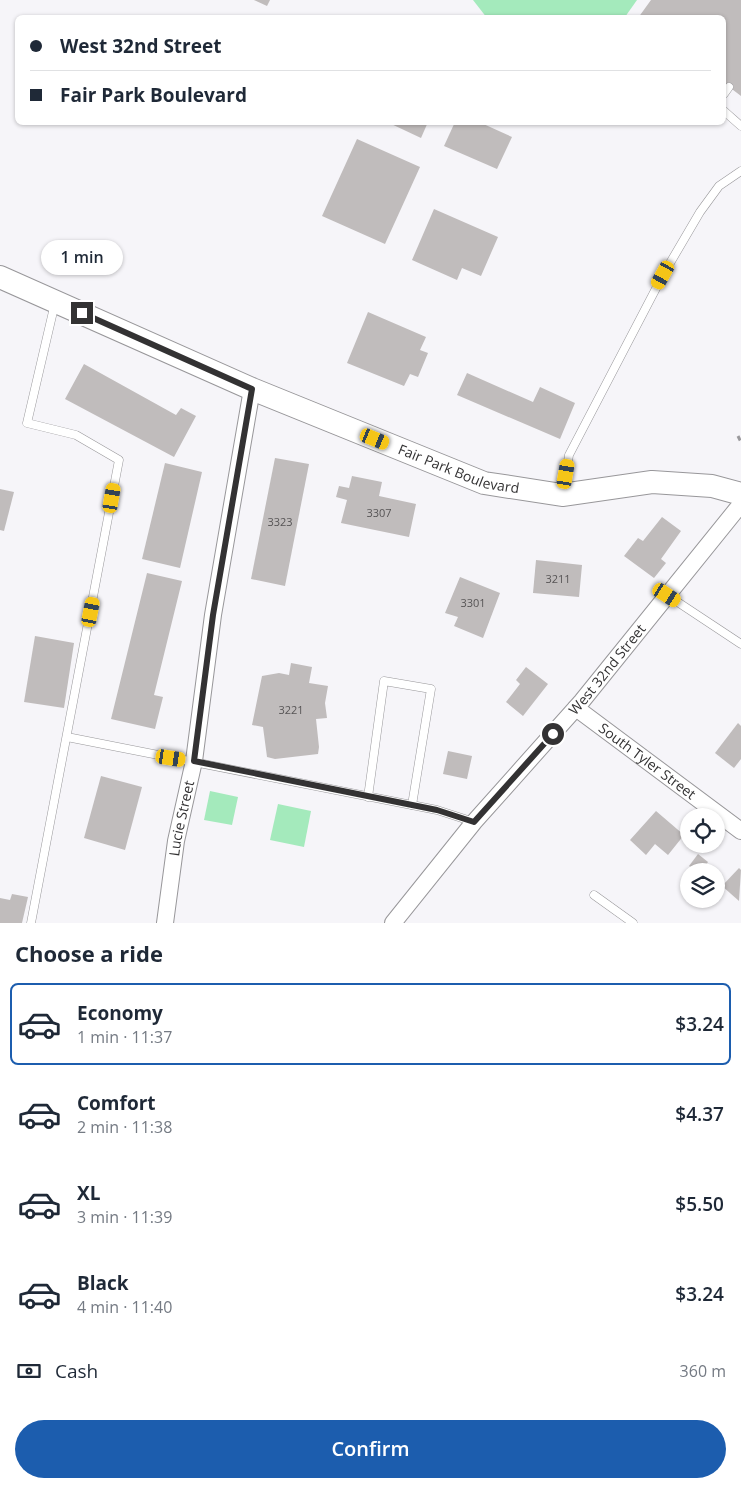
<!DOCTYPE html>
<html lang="en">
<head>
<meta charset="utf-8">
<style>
  body { margin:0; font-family:"Open Sans",sans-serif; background:#f2f2f3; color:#1f2937; height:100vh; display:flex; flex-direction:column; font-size:19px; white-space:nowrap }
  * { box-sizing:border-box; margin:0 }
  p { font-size:16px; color:#747a83 }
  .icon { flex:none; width:28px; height:28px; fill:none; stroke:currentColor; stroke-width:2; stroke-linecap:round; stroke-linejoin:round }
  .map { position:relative; height:923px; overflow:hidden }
  .sheet { display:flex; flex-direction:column; background:#fff; flex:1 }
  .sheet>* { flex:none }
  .hud { position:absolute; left:15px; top:15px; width:711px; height:110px; border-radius:8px; box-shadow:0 1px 4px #0004; display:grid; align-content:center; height:110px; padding:0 15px; background:#fff }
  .fabs { position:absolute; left:680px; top:808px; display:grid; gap:10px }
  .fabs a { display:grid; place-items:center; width:45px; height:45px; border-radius:50%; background:#fff; box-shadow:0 1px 4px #0004; font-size:25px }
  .end { position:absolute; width:22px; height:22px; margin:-11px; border:6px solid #333233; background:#fff; box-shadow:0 0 0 2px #fff }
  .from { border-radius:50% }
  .bubble { position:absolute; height:35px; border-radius:18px; background:#fff; box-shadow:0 1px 4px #0004; font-size:16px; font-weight:600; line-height:35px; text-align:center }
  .car { position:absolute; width:15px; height:30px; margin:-15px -8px; border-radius:6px; box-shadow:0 0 4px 1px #0007; background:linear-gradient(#f5c518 24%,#345 0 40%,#f5c518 0 76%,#345 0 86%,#f5c518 0) }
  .hud b { display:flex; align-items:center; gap:18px; height:48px; font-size:19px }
  .hud b+b { border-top:1px solid #e0e1e3 }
  .hud i { width:12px; height:12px; background:#1f2937 }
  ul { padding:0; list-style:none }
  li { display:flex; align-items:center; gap:15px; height:82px; margin:0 10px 8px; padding:0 5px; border:2px solid transparent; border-radius:8px }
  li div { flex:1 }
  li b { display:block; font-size:19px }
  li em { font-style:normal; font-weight:600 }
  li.active { border-color:#1c5dae }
  li>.icon { width:45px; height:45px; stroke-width:1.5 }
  h2 { padding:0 15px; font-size:22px; line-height:60px }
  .pay { display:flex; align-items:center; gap:12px; height:55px; padding:0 15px; font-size:19px }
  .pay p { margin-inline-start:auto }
  .primary-button { display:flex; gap:10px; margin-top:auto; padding:10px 15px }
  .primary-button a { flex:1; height:58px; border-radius:30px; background:#1c5dae; color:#fff; font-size:20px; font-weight:600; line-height:58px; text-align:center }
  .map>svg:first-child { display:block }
  .green { fill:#a4eabc }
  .building { fill:#c0bcbc }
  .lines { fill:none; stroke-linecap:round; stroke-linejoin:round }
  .lane-casing { stroke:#98979a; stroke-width:9 }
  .street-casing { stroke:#98979a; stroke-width:18 }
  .secondary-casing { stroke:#98979a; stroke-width:24 }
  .path { stroke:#9a999c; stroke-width:3; stroke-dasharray:5 2.5; stroke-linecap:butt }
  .lane { stroke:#fff; stroke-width:8 }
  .street { stroke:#fff; stroke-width:16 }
  .secondary { stroke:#fff; stroke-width:22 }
  .route { stroke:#333233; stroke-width:6 }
  .labels { text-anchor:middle; stroke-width:5; stroke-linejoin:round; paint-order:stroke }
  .number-label { font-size:11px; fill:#565455 }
  .street-label { font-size:14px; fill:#333233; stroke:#fff }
</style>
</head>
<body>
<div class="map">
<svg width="741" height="923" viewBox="0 0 741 923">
  <rect width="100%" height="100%" fill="#f6f5f9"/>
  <!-- green -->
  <g class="green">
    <path d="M473 0H637L625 17 487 18Z"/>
    <path d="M210 791 238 797 232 825 204 820Z"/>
    <path d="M278 804 311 811 304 847 270 840Z"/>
  </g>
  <!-- building -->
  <g class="building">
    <path d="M254 0H270L267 6Z"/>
    <path d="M651 0H741V96L724 83V18H638Z"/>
    <path d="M387 122H428L421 138Z"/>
    <path d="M455 122H479L512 137 497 169 444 146Z"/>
    <path d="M357 139 420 167 385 244 322 216Z"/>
    <path d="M434 209 498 237 481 276 462 268 457 280 412 260Z"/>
    <path d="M368 312 426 337 420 350 428 353 418 377 410 374 404 386 347 363Z"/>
    <path d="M84 364 176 415 181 408 196 416 174 457 65 399Z"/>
    <path d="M467 373 533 402 540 387 575 403 560 439 457 395Z"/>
    <path d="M275 458 309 464 285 586 251 579Z"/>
    <path d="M165 463 202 472 180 568 142 559Z"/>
    <path d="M352 476 382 482 379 496 416 504 409 537 341 523 347 500 336 497 339 486 349 488Z"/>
    <path d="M0 489 14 492 4 531 0 530Z"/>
    <path d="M662 517 681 531 661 559 666 563 654 578 624 556 638 538 643 541Z"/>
    <path d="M536 560 582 565 579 597 533 593Z"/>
    <path d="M147 573 182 581 154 695 163 697 155 729 111 719Z"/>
    <path d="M460 577 500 593 483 638 454 626 458 617 445 613Z"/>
    <path d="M35 636 74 643 64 708 24 702Z"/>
    <path d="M291 663 312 667 309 683 328 686 325 703 327 718 316 719 319 747 318 754 275 759 267 757 263 727 252 725 262 676 279 673 289 675Z"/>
    <path d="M526 667 548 684 523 716 506 702 520 684 516 680Z"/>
    <path d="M738 723 741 726V759L734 768 715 753Z"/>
    <path d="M448 751 472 756 467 779 443 774Z"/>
    <path d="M101 776 142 787 125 850 84 838Z"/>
    <path d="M656 811 684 835 668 855 655 844 646 855 630 840Z"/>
    <path d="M698 854 708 862 702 871H696L689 866Z"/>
    <path d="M739 868 741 870 739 901 722 886Z"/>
    <path d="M12 894 28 897 22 923H0V898L10 900Z"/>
  </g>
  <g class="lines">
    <!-- lane casing -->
    <g class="lane-casing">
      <g id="lane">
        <path d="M724 94 729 87"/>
        <path d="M724 111 741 126"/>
        <path d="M563 493 569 455 663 275 700 212 719 186 741 171"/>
        <path d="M667 595 741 644"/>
        <path d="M67 737 437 810 474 822"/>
        <path d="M368 797 384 681 431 689 412 805"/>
        <path d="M594 895 633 923"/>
        <path d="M31 923 119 460 76 435 27 423 55 303"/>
      </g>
    </g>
    <!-- street casing -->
    <g class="street-casing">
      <g id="street">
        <path id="s1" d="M576 708 741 831"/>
        <path id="s2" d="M165 923 176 841 194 761 213 615 252 389"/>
        <path id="s3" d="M393 923 474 822 582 701 741 504"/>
      </g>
    </g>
    <!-- secondary casing -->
    <g class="secondary-casing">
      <g id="secondary">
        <path id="s4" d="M0 277 252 389 484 483 562 495 652 482 712 486 741 494"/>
      </g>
    </g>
    <!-- path -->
    <path class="path" d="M738 436 741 442"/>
    <!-- lane -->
    <use href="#lane" class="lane"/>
    <!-- street -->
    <use href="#street" class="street"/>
    <!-- secondary -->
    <use href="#secondary" class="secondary"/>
  </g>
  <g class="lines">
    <!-- route -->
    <path class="route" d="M82 313 252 389 213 615 194 761 437 810 474 822 553 734"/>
  </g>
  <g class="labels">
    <!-- number labels -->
    <g class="number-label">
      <text x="379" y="517">3307</text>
      <text x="280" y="526">3323</text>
      <text x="558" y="583">3211</text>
      <text x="473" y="607">3301</text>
      <text x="291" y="714">3221</text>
    </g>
    <!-- street labels -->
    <g class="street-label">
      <text dy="5" stroke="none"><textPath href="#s4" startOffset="498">Fair Park Boulevard</textPath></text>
      <text dy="5" stroke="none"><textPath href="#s3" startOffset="332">West 32nd Street</textPath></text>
      <text dy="5" stroke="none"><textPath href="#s1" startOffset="89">South Tyler Street</textPath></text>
      <text dy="5" stroke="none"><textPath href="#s2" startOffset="106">Lucie Street</textPath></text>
    </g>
  </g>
</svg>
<div class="fabs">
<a><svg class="icon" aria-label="locate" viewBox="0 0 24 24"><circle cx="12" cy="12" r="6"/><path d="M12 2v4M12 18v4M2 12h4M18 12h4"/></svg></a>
<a><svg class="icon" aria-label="layers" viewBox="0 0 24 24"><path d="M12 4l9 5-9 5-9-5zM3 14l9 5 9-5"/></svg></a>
</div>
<i class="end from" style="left:553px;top:734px"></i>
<i class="end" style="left:82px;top:313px"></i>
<div class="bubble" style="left:41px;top:240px;width:82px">1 min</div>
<i class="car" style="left:663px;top:275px;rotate:209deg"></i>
<i class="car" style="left:375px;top:439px;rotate:112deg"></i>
<i class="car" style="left:566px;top:474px;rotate:10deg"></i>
<i class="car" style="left:112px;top:498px;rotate:10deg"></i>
<i class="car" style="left:667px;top:595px;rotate:123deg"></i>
<i class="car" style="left:91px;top:612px;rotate:11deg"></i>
<i class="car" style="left:171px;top:758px;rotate:99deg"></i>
<div class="hud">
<b><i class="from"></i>West 32nd Street</b>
<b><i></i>Fair Park Boulevard</b>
</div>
</div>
<section class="sheet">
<h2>Choose a ride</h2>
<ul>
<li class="active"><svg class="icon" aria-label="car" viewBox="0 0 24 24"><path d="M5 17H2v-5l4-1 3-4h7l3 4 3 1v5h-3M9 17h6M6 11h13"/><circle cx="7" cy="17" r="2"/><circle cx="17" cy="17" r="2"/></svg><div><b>Economy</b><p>1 min · 11:37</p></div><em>$3.24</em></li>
<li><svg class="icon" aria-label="car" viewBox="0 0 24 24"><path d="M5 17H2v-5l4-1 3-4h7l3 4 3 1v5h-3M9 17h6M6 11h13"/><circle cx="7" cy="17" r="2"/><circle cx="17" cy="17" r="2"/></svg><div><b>Comfort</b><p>2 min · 11:38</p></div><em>$4.37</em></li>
<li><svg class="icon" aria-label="car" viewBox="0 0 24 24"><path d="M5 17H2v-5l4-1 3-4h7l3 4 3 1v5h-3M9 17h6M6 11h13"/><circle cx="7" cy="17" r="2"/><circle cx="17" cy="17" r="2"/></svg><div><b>XL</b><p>3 min · 11:39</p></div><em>$5.50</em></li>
<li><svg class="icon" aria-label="car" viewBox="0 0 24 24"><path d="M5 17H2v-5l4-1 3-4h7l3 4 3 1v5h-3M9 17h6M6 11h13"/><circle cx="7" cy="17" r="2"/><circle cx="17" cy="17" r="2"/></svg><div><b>Black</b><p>4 min · 11:40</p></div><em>$3.24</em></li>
</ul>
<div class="pay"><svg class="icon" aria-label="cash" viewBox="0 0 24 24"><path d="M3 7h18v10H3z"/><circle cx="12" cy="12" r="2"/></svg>Cash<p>360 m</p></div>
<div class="primary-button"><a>Confirm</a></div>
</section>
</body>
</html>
